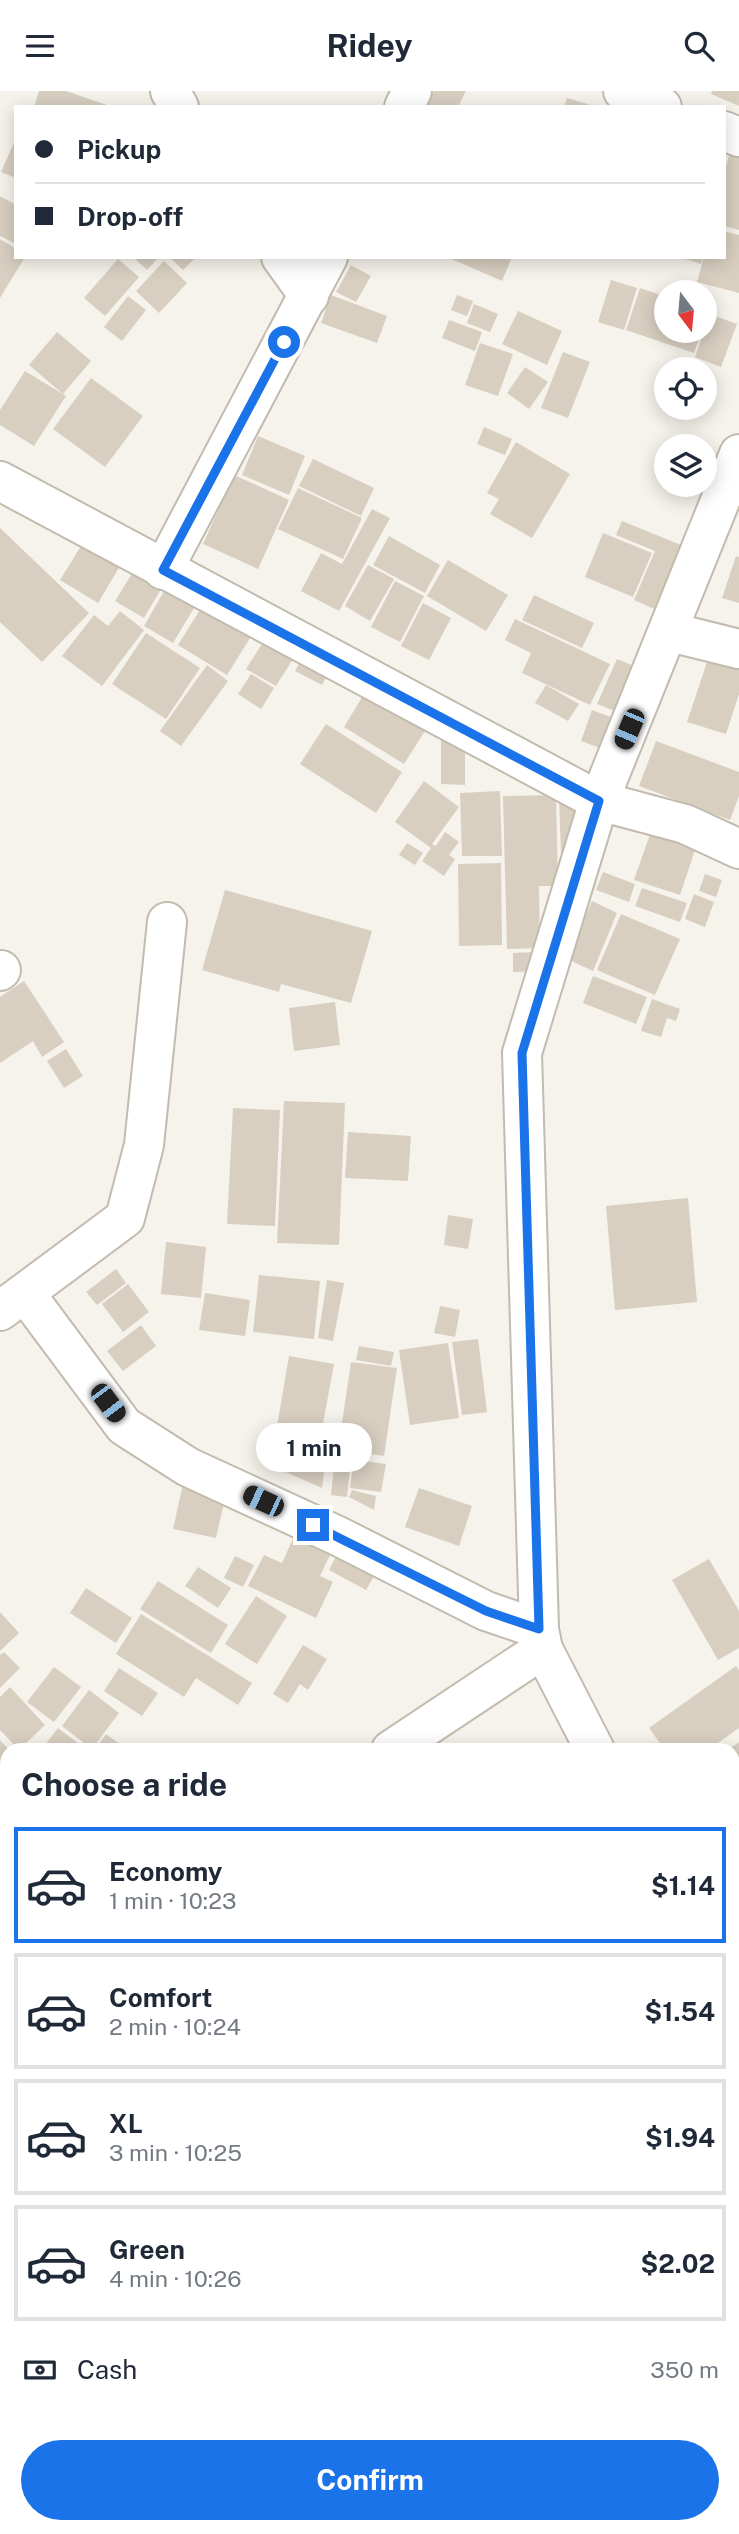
<!DOCTYPE html>
<html lang="en">
<head>
<meta charset="utf-8">
<style>
  body { margin:0; font-family:"Public Sans",sans-serif; background:#f6f6f7; color:#1f2937; height:100vh; display:flex; flex-direction:column; font-size:26px; white-space:nowrap }
  * { box-sizing:border-box; margin:0 }
  p { font-size:23px; color:#747a83 }
  .icon { flex:none; width:38px; height:38px; fill:none; stroke:currentColor; stroke-width:2; stroke-linecap:round; stroke-linejoin:round }
  .map { position:relative; flex:1; overflow:hidden }
  .drawer { position:absolute; left:0px; top:1652px; width:740px; height:791px; display:flex; flex-direction:column; background:#fff; border-radius:21px 21px 0 0; box-shadow:0 4px 18px #0003 }
  .drawer>* { flex:none }
  .banner { position:absolute; left:14px; top:14px; width:712px; height:154px; border-radius:0px; box-shadow:0 4px 18px #0003; display:grid; align-content:center; height:154px; padding:0 21px; background:#fff }
  .needle { width:46px; rotate:164deg }
  .controls { position:absolute; left:654px; top:189px; display:grid; gap:14px }
  .controls a { display:grid; place-items:center; width:63px; height:63px; border-radius:50%; background:#fff; box-shadow:0 4px 18px #0003; font-size:35px }
  .end { position:absolute; width:32px; height:32px; margin:-16px; border:9px solid #1a73e8; background:#fff; box-shadow:0 0 0 4px #fff }
  .from { border-radius:50% }
  .bubble { position:absolute; height:49px; border-radius:24px; background:#fff; box-shadow:0 4px 18px #0003; font-size:23px; font-weight:700; line-height:49px; text-align:center }
  .car { position:absolute; width:21px; height:42px; margin:-21px -10px; border-radius:9px; box-shadow:0 0 5px 2px #0007; background:linear-gradient(#222 24%,#8ab4d8 0 40%,#222 0 76%,#8ab4d8 0 86%,#222 0) }
  .banner b { display:flex; align-items:center; gap:24px; height:66px; font-size:26px }
  .banner b+b { border-top:2px solid #e0e1e3 }
  .banner i { width:18px; height:18px; background:#1f2937 }
  ul { padding:0; list-style:none }
  li { display:flex; align-items:center; gap:21px; height:116px; margin:0 14px 10px; padding:0 7px; border:4px solid #e0e1e3; border-radius:0px }
  li div { flex:1 }
  li b { display:block; font-size:26px }
  li em { font-style:normal; font-weight:700 }
  li.active { border-color:#1a73e8 }
  li>.icon { width:63px; height:63px; stroke-width:1.5 }
  h2 { padding:0 21px; font-size:32px; line-height:84px }
  .pay { display:flex; align-items:center; gap:18px; height:77px; padding:0 21px; font-size:26px }
  .pay p { margin-inline-start:auto }
  .button { display:flex; gap:14px; margin-top:auto; padding:14px 21px }
  .button a { flex:1; height:80px; border-radius:42px; background:#1a73e8; color:#fff; font-size:28px; font-weight:700; line-height:80px; text-align:center }
  header { display:flex; justify-content:space-between; align-items:center; height:91px; padding:0 21px; background:#fff; font-size:32px; font-weight:700 }
  .map>svg:first-child { display:block }
  .building { fill:#d8cfc1 }
  .lines { fill:none; stroke-linecap:round; stroke-linejoin:round }
  .street-casing { stroke:#c2bbae; stroke-width:42 }
  .street { stroke:#fff; stroke-width:38 }
  .route { stroke:#1a73e8; stroke-width:9 }
</style>
</head>
<body>
<header><svg class="icon" aria-label="menu" viewBox="0 0 24 24"><path d="M4 6h16M4 12h16M4 18h16"/></svg>Ridey<svg class="icon" aria-label="search" viewBox="0 0 24 24"><circle cx="10" cy="10" r="6"/><path d="M15 15l6 6"/></svg></header>
<div class="map">
<svg width="739" height="2443" viewBox="0 0 739 2443">
  <rect width="100%" height="100%" fill="#f6f3ec"/>
  <!-- building -->
  <g class="building">
    <path d="M39 0H66L113 16H34Z"/>
    <path d="M434 0H466L458 16H426Z"/>
    <path d="M712 0H739V15L711 3Z"/>
    <path d="M567 7 594 15V16H564Z"/>
    <path d="M16 47V87L1 81Z"/>
    <path d="M731 59 739 62V139L724 135V81Z"/>
    <path d="M0 105 16 114V153L0 145Z"/>
    <path d="M724 140 739 144V202L697 191 704 166H724Z"/>
    <path d="M0 148 16 158V166H25L0 207Z"/>
    <path d="M133 166H159L147 179Z"/>
    <path d="M169 166H196L183 179Z"/>
    <path d="M447 166H512L502 190Z"/>
    <path d="M679 166H703L701 173Z"/>
    <path d="M118 168 139 186 105 225 84 207Z"/>
    <path d="M164 170 187 192 159 222 136 200Z"/>
    <path d="M351 174 371 185 356 211 336 201Z"/>
    <path d="M611 189 637 197 624 239 598 231Z"/>
    <path d="M640 197 667 206V240H702L694 262 626 239Z"/>
    <path d="M331 204 387 225 377 252 321 232Z"/>
    <path d="M457 204 473 210 467 225 451 219Z"/>
    <path d="M128 205 146 219 122 250 104 236Z"/>
    <path d="M474 213 498 223 490 241 467 232Z"/>
    <path d="M518 220 562 240 547 274 502 253Z"/>
    <path d="M710 223 737 233 721 276 695 266Z"/>
    <path d="M449 229 482 241 475 260 442 247Z"/>
    <path d="M57 241 91 270 63 303 29 274Z"/>
    <path d="M480 252 513 263 498 305 465 294Z"/>
    <path d="M563 261 590 271 568 327 541 317Z"/>
    <path d="M525 276 548 291 529 318 507 302Z"/>
    <path d="M25 280 66 305 34 355 0 334V319Z"/>
    <path d="M91 287 143 325 105 376 53 338Z"/>
    <path d="M484 336 512 348 505 364 477 353Z"/>
    <path d="M258 345 305 365 289 404 242 384Z"/>
    <path d="M516 351 570 383 532 447 490 423 499 408 487 402Z"/>
    <path d="M313 368 374 397 361 425 299 395Z"/>
    <path d="M234 384 289 409 258 478 203 453Z"/>
    <path d="M298 397 362 427 343 468 278 438Z"/>
    <path d="M372 418 390 427 339 520 301 500 321 462 342 473Z"/>
    <path d="M622 430 681 454 654 518 634 509 655 460 616 444Z"/>
    <path d="M0 437 89 522 42 571 0 531Z"/>
    <path d="M603 442 652 462 633 506 585 486Z"/>
    <path d="M389 445 440 474 425 502 373 474Z"/>
    <path d="M86 447 123 470 98 512 60 489Z"/>
    <path d="M736 465 739 466V512L722 507Z"/>
    <path d="M448 469 508 504 486 540 427 505Z"/>
    <path d="M368 474 394 488 370 530 345 515Z"/>
    <path d="M136 476 164 493 144 527 115 510Z"/>
    <path d="M395 490 424 505 400 551 371 536Z"/>
    <path d="M167 495 197 512 173 552 144 535Z"/>
    <path d="M534 504 594 532 582 557 522 529Z"/>
    <path d="M206 509 255 539 227 584 178 554Z"/>
    <path d="M423 512 451 527 429 569 401 555Z"/>
    <path d="M120 520 144 539 102 595 62 565 94 524 108 535Z"/>
    <path d="M515 528 610 573 590 614 522 582 531 562 505 549Z"/>
    <path d="M146 542 200 577 166 628 112 593Z"/>
    <path d="M269 542 298 560 276 595 246 578Z"/>
    <path d="M305 562 332 575 322 594 295 580Z"/>
    <path d="M709 565 739 575V603L726 643 687 631Z"/>
    <path d="M617 568 641 578 622 623 597 613Z"/>
    <path d="M207 574 228 590 181 655 160 640Z"/>
    <path d="M251 583 274 597 261 618 238 603Z"/>
    <path d="M546 594 579 613 568 630 535 612Z"/>
    <path d="M364 603 425 640 404 673 344 636Z"/>
    <path d="M592 619 619 629 608 660 581 650Z"/>
    <path d="M326 633 402 681 376 722 300 673Z"/>
    <path d="M441 646H465V694L441 693Z"/>
    <path d="M656 650 739 681V705L730 729 639 695Z"/>
    <path d="M424 690 459 716 432 753 436 755 445 741 459 751 449 764 455 768 444 785 422 770 431 757 395 731Z"/>
    <path d="M500 700 502 765H462L460 702Z"/>
    <path d="M556 704 558 795H539L540 857 507 858 503 705Z"/>
    <path d="M576 705 578 763 561 764 559 706Z"/>
    <path d="M654 732 699 747 680 804 634 789Z"/>
    <path d="M407 752 423 762 415 774 399 764Z"/>
    <path d="M501 772 502 854 459 855 458 773Z"/>
    <path d="M603 781 635 793 629 811 596 799Z"/>
    <path d="M705 783 722 789 716 806 699 800Z"/>
    <path d="M642 797 687 812 680 831 635 815Z"/>
    <path d="M225 799 372 840 351 912 281 893 279 901 202 879Z"/>
    <path d="M694 803 714 811 705 836 685 828Z"/>
    <path d="M592 810 617 822 593 880 567 868Z"/>
    <path d="M621 823 680 848 655 904 597 879Z"/>
    <path d="M537 861 538 880 513 881V862Z"/>
    <path d="M593 885 647 906 636 933 583 912Z"/>
    <path d="M24 890 64 951 42 966 33 950 0 972V906Z"/>
    <path d="M652 908 680 918 676 930 667 927 661 946 641 940Z"/>
    <path d="M335 911 340 954 294 960 289 917Z"/>
    <path d="M66 958 83 985 64 997 47 970Z"/>
    <path d="M284 1010 345 1012 339 1154 277 1152Z"/>
    <path d="M233 1017 280 1019 275 1135 227 1133Z"/>
    <path d="M348 1041 411 1045 408 1090 345 1087Z"/>
    <path d="M688 1107 697 1211 615 1219 606 1115Z"/>
    <path d="M448 1124 473 1128 468 1158 444 1154Z"/>
    <path d="M166 1151 206 1156 201 1207 161 1203Z"/>
    <path d="M116 1178 126 1192 97 1214 86 1201Z"/>
    <path d="M259 1184 320 1190 314 1248 253 1241Z"/>
    <path d="M327 1189 344 1192 333 1250 318 1247Z"/>
    <path d="M128 1193 149 1221 123 1241 102 1213Z"/>
    <path d="M205 1202 250 1209 245 1245 199 1239Z"/>
    <path d="M440 1215 460 1219 455 1246 434 1242Z"/>
    <path d="M141 1234 156 1255 123 1280 107 1260Z"/>
    <path d="M478 1248 487 1321 462 1324 452 1251Z"/>
    <path d="M448 1252 459 1327 410 1334 399 1259Z"/>
    <path d="M359 1255 394 1261 391 1275 356 1269Z"/>
    <path d="M289 1265 334 1273 319 1354 275 1347Z"/>
    <path d="M351 1271 397 1277 384 1365 338 1358Z"/>
    <path d="M278 1352 327 1358 322 1397 272 1375Z"/>
    <path d="M335 1366 351 1367 347 1406 331 1404Z"/>
    <path d="M354 1369 386 1373 381 1401 350 1397Z"/>
    <path d="M183 1393 226 1403 216 1447 173 1438Z"/>
    <path d="M419 1397 472 1415 459 1455 405 1436Z"/>
    <path d="M352 1399 376 1405 374 1419 349 1406Z"/>
    <path d="M296 1441 333 1458 320 1485 333 1491 316 1527 248 1495 264 1464 282 1472Z"/>
    <path d="M343 1452 381 1473 366 1499 329 1479Z"/>
    <path d="M235 1465 254 1474 243 1496 224 1487Z"/>
    <path d="M709 1468 739 1520V1557L718 1569 672 1489Z"/>
    <path d="M198 1476 231 1497 218 1517 185 1495Z"/>
    <path d="M158 1490 228 1534 211 1562 140 1518Z"/>
    <path d="M86 1497 132 1527 116 1552 70 1522Z"/>
    <path d="M256 1505 287 1525 257 1573 225 1553Z"/>
    <path d="M0 1521 19 1542 0 1560Z"/>
    <path d="M141 1523 252 1592 238 1614 196 1587 184 1606 116 1563Z"/>
    <path d="M303 1554 327 1568 308 1599 300 1593 288 1612 273 1603Z"/>
    <path d="M4 1561 20 1577 0 1597V1564Z"/>
    <path d="M736 1575 739 1579V1637L708 1659H665L649 1637Z"/>
    <path d="M54 1576 81 1596 54 1631 27 1611Z"/>
    <path d="M119 1577 158 1602 142 1625 104 1600Z"/>
    <path d="M10 1596 45 1634 19 1659 0 1639V1606Z"/>
    <path d="M89 1599 119 1622 92 1658 62 1635Z"/>
    <path d="M58 1637 87 1659H41Z"/>
    <path d="M106 1643 128 1659H95Z"/>
    <path d="M0 1649 9 1659 7 1684 0 1690Z"/>
    <path d="M739 1651V1712L733 1716V1659H728Z"/>
    <path d="M7 1695V1716L0 1709V1702Z"/>
    <path d="M733 1914 739 1922V1999L733 1990Z"/>
    <path d="M739 2028V2063L735 2066 733 2032Z"/>
    <path d="M7 2074V2152L0 2142V2079Z"/>
    <path d="M739 2262V2364L733 2355V2266Z"/>
    <path d="M0 2326 7 2335V2383L0 2388Z"/>
    <path d="M19 2436H45L49 2443H9Z"/>
    <path d="M89 2436H193L183 2443H94Z"/>
    <path d="M377 2436H426L431 2443H376L373 2439Z"/>
    <path d="M678 2436H707L712 2443H668Z"/>
  </g>
  <g class="lines">
    <!-- street casing -->
    <g class="street-casing">
      <g id="street">
        <path d="M170 0 179 16"/>
        <path d="M623 0 662 16"/>
        <path d="M404 16 412 0"/>
        <path d="M724 40 739 46"/>
        <path d="M281 166 309 205"/>
        <path d="M0 390 599 710 685 733 739 758"/>
        <path d="M163 479 328 166"/>
        <path d="M670 541 739 558"/>
        <path d="M0 880 1 879"/>
        <path d="M25 1202 124 1335 188 1376 338 1445 486 1520 539 1538"/>
        <path d="M0 1220 125 1127 144 1054 167 831"/>
        <path d="M391 1659 543 1558"/>
        <path d="M595 1659 543 1558 539 1538 522 962 599 710 739 363"/>
        <path d="M733 1769 739 1765"/>
        <path d="M0 1801 7 1809"/>
        <path d="M733 1837 739 1846"/>
        <path d="M0 1919 7 1914"/>
        <path d="M733 2146 739 2142"/>
        <path d="M0 2264 7 2260"/>
        <path d="M291 2443 301 2436"/>
      </g>
    </g>
    <!-- street -->
    <use href="#street" class="street"/>
  </g>
  <g class="lines">
    <!-- route -->
    <path class="route" d="M284 251 163 479 599 710 522 962 539 1538 486 1520 313 1434"/>
  </g>
</svg>
<div class="controls">
<a><svg class="needle" viewBox="-14 -14 28 28"><path d="M0-13l5 13h-10z" fill="#e53935"/><path d="M0 13l5-13h-10z" fill="#747a83"/></svg></a>
<a><svg class="icon" aria-label="locate" viewBox="0 0 24 24"><circle cx="12" cy="12" r="6"/><path d="M12 2v4M12 18v4M2 12h4M18 12h4"/></svg></a>
<a><svg class="icon" aria-label="layers" viewBox="0 0 24 24"><path d="M12 4l9 5-9 5-9-5zM3 14l9 5 9-5"/></svg></a>
</div>
<i class="end from" style="left:284px;top:251px"></i>
<i class="end" style="left:313px;top:1434px"></i>
<div class="bubble" style="left:256px;top:1332px;width:116px">1 min</div>
<i class="car" style="left:629px;top:638px;rotate:203deg"></i>
<i class="car" style="left:108px;top:1312px;rotate:143deg"></i>
<i class="car" style="left:263px;top:1410px;rotate:295deg"></i>
<div class="banner">
<b><i class="from"></i>Pickup</b>
<b><i></i>Drop-off</b>
</div>
<section class="drawer">
<h2>Choose a ride</h2>
<ul>
<li class="active"><svg class="icon" aria-label="car" viewBox="0 0 24 24"><path d="M5 17H2v-5l4-1 3-4h7l3 4 3 1v5h-3M9 17h6M6 11h13"/><circle cx="7" cy="17" r="2"/><circle cx="17" cy="17" r="2"/></svg><div><b>Economy</b><p>1 min · 10:23</p></div><em>$1.14</em></li>
<li><svg class="icon" aria-label="car" viewBox="0 0 24 24"><path d="M5 17H2v-5l4-1 3-4h7l3 4 3 1v5h-3M9 17h6M6 11h13"/><circle cx="7" cy="17" r="2"/><circle cx="17" cy="17" r="2"/></svg><div><b>Comfort</b><p>2 min · 10:24</p></div><em>$1.54</em></li>
<li><svg class="icon" aria-label="car" viewBox="0 0 24 24"><path d="M5 17H2v-5l4-1 3-4h7l3 4 3 1v5h-3M9 17h6M6 11h13"/><circle cx="7" cy="17" r="2"/><circle cx="17" cy="17" r="2"/></svg><div><b>XL</b><p>3 min · 10:25</p></div><em>$1.94</em></li>
<li><svg class="icon" aria-label="car" viewBox="0 0 24 24"><path d="M5 17H2v-5l4-1 3-4h7l3 4 3 1v5h-3M9 17h6M6 11h13"/><circle cx="7" cy="17" r="2"/><circle cx="17" cy="17" r="2"/></svg><div><b>Green</b><p>4 min · 10:26</p></div><em>$2.02</em></li>
</ul>
<div class="pay"><svg class="icon" aria-label="cash" viewBox="0 0 24 24"><path d="M3 7h18v10H3z"/><circle cx="12" cy="12" r="2"/></svg>Cash<p>350 m</p></div>
<div class="button"><a>Confirm</a></div>
</section>
</div>
</body>
</html>
